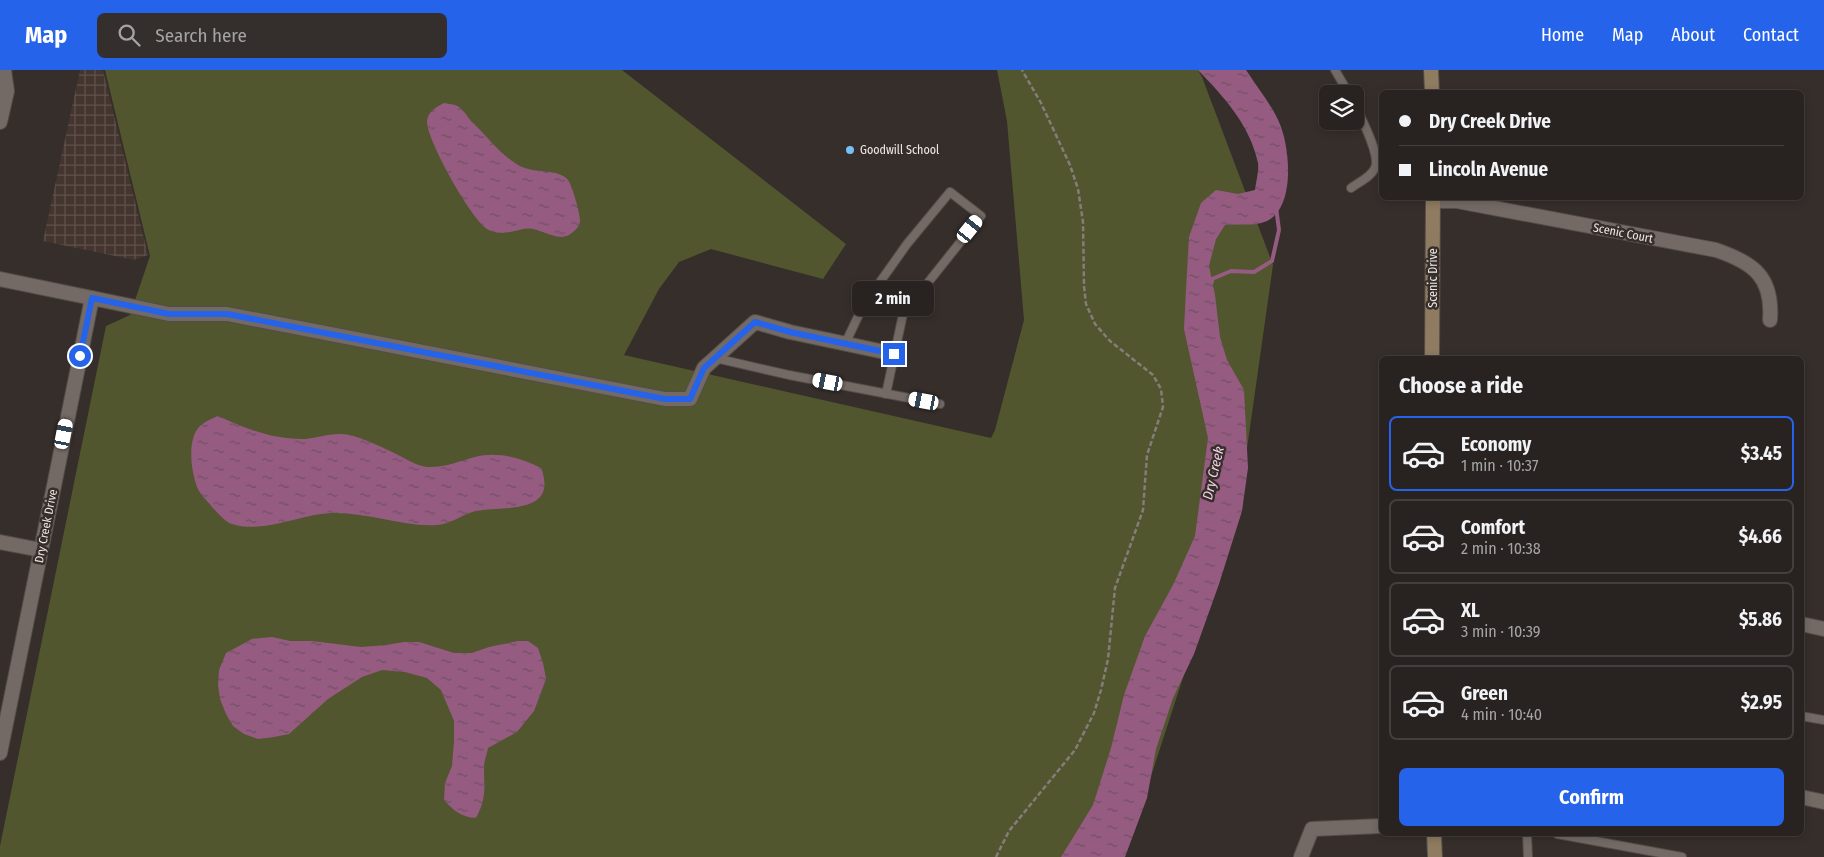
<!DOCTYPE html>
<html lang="en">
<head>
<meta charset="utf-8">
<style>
  body { margin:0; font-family:"Fira Sans Condensed",sans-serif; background:#342f2d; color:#f1f3f6; height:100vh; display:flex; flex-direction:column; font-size:19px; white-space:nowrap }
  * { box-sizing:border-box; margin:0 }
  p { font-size:16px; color:#a5a4a5 }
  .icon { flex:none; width:28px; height:28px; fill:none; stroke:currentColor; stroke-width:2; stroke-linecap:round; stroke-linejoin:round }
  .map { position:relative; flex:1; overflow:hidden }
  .side { position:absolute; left:1379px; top:286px; width:425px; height:480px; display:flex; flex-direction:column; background:#282220; border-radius:8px; box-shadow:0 2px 8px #0003,0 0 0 1px #443f3e }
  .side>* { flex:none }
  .hud { position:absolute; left:1379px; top:20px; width:425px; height:110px; border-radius:8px; box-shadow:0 2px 8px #0003,0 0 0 1px #443f3e; display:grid; align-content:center; height:110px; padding:0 20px; background:#282220 }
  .controls { position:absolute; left:1319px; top:15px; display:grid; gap:10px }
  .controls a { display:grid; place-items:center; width:45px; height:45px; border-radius:8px; background:#282220; box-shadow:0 2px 8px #0003,0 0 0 1px #443f3e; font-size:25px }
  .end { position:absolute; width:22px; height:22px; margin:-11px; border:6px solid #2563eb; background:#fff; box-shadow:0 0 0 2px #fff }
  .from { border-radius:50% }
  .bubble { position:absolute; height:35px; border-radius:8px; background:#282220; box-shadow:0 2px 8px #0003,0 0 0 1px #443f3e; font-size:16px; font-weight:700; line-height:35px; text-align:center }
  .car { position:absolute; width:15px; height:30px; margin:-15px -8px; border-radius:6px; box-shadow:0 0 4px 1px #0007; background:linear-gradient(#fff 24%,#345 0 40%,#fff 0 76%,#345 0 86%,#fff 0) }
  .hud b { display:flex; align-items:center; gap:18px; height:48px; font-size:19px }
  .hud b+b { border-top:1px solid #443f3e }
  .hud i { width:12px; height:12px; background:#f1f3f6 }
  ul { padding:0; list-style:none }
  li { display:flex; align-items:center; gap:15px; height:75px; margin:0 10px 8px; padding:0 10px; border:2px solid #443f3e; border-radius:8px }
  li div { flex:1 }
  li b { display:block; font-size:19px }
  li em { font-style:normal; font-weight:700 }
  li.current { border-color:#2563eb }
  li>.icon { width:45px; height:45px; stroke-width:1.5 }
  h2 { padding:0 20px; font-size:22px; line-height:60px }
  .button { display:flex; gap:10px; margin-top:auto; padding:10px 20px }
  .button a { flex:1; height:58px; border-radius:8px; background:#2563eb; color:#fff; font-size:20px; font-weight:700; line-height:58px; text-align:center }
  header { display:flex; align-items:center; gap:30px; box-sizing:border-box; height:70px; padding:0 25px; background:#2563eb; color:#fff }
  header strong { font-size:24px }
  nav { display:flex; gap:28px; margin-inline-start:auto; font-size:18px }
  .search { width:350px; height:45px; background:#342f2d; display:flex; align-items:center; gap:12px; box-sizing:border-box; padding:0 18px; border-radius:8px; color:#a5a4a5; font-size:19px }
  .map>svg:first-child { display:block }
  .industrial { fill:url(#industrial-grid) }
  .grass { fill:#51562f }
  .water { fill:url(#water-ripples) }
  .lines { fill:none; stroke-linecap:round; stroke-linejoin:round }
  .stream { stroke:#965b81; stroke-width:4 }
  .service-casing { stroke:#534d49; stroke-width:10 }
  .minor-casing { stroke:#534d49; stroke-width:16 }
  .tertiary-casing { stroke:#534d49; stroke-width:16 }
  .secondary-casing { stroke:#534d49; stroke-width:16 }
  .path { stroke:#847d7a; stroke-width:2.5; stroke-dasharray:5 2.5; stroke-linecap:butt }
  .service { stroke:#736a65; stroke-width:8 }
  .minor { stroke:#736a65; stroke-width:14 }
  .tertiary { stroke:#736a65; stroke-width:14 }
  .secondary { stroke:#8e7b60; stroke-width:14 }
  .route { stroke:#2563eb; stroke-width:6 }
  .poi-dot { fill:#76c0f7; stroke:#362e2a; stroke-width:2 }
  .labels { text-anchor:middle; stroke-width:5; stroke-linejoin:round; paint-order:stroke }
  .poi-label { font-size:12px; fill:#eee8e6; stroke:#362e2a; text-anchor:start }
  .street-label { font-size:12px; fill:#eee8e6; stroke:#362e2a }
  .water-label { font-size:14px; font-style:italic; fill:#f6d2e8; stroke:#362e2a }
</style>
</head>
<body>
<header>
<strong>Map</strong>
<div class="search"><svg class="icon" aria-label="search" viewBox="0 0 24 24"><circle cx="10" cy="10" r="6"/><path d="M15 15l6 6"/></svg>Search here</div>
<nav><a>Home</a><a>Map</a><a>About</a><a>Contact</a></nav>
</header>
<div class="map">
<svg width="1824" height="787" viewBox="0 0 1824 787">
  <defs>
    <pattern id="industrial-grid" width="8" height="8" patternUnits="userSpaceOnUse" patternTransform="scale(1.25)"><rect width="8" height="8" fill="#44352e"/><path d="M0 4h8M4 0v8" fill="none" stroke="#5f524c"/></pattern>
    <pattern id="water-ripples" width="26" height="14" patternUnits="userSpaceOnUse" patternTransform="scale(1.25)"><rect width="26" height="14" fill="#965b81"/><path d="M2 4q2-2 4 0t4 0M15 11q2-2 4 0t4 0" fill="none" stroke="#6e5063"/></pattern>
  </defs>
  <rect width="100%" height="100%" fill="#362e2a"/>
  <!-- industrial -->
  <path class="industrial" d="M80 0H103L148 185 134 190 43 171Z"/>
  <!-- grass -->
  <path class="grass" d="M105 0H622L846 174 823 209 711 179 679 192 659 219 624 285 991 368 995 360 1024 250 1007 51 997 0H1198L1202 7 1273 195 1239 435 1142 734 1118 787H0V776L106 256 130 245 150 186Z"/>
  <!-- water -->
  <g class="water">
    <path d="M1198 0H1246C1257 17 1271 34 1279 52 1290 76 1296 137 1267 151 1254 157 1238 153 1225 155L1216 169 1209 196 1215 225 1220 267 1227 290 1244 320 1248 398 1242 441 1219 514 1194 584 1173 628 1156 679 1147 728 1125 787H1061L1093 735 1111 678 1124 625 1145 566 1173 515 1195 466 1208 368 1184 259 1186 220 1189 167 1201 133 1216 120 1238 124 1255 120C1256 112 1259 101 1258 93 1250 55 1224 27 1198 0Z"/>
    <path d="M444 33C448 34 452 34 455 35 463 38 466 45 471 51 486 65 498 82 515 93 518 95 521 97 525 98 537 103 559 99 568 110 572 115 580 143 580 150 580 155 577 159 573 162 558 176 541 155 523 159 511 162 498 166 487 159 471 149 426 69 427 51 428 41 437 37 444 33Z"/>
    <path d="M218 346C245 358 271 369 301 369 317 369 333 361 350 365 364 369 378 375 392 382 403 387 416 396 427 397 445 398 459 391 475 387 498 381 521 388 541 398 559 445 503 436 476 441 464 443 452 454 437 455 402 457 368 442 332 443 300 444 264 464 232 454 225 452 217 442 212 437 208 431 201 426 198 419 191 403 186 368 201 355 206 351 213 348 218 346Z"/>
    <path d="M272 567 290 571H312L361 577 386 575 404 572H419L454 583H472L489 577 518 571H528L538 578 543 593 546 609 534 641 517 662 488 678C487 684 484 691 484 697 484 719 487 727 476 748 461 747 454 741 444 730L445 713 452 696 454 671V651L441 620 427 608 405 602 382 600 362 607 328 629 289 664 274 667 258 669 244 664 233 656 226 644 220 629 218 615 219 600 226 583 252 569Z"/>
  </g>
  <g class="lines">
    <!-- stream -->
    <path class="stream" d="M1212 212V209L1231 201 1254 202 1272 191 1279 160 1276 137"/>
    <!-- service casing -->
    <g class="service-casing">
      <g id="service">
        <path d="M1335 0 1349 24"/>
        <path d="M1351 118C1359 112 1371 107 1375 98 1381 85 1361 48 1355 35"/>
        <path d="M845 274 863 236 907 174 950 122 981 146 903 244 886 324"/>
        <path d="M715 288 789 305 940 334"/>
        <path d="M1801 646 1824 650"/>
        <path d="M1527 764 1528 787"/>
        <path d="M1557 764 1682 787"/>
      </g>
    </g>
    <!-- minor casing -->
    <g class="minor-casing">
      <g id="minor">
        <path d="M0 52 7 21 4 0"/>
        <path d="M1433 131H1457L1716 180C1754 193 1773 207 1770 250"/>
        <path d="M0 472 41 480"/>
        <path d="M0 683 92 228 169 244H227L665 329H690L704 298 755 252 790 262 894 284"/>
        <path d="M1801 727 1824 732"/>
        <path d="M1301 787 1312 759 1381 756"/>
      </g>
    </g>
    <!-- tertiary casing -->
    <g class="tertiary-casing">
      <g id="tertiary">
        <path d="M0 209 92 228"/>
        <path d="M1801 554 1824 559"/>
      </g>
    </g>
    <!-- secondary casing -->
    <g class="secondary-casing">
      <g id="secondary">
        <path d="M1431 0 1432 22"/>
        <path d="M1432 289 1433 128"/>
        <path d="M1434 764 1435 787"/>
      </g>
    </g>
    <!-- path -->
    <path class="path" d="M996 787 1009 761 1075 680 1094 643 1101 620 1108 589 1115 518 1143 440 1147 385 1163 337 1161 319 1153 305 1110 271 1095 254 1086 234 1084 216 1083 152 1078 119 1070 95 1041 33 1022 0"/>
    <!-- service -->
    <use href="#service" class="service"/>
    <!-- minor -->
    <use href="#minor" class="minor"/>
    <!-- tertiary -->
    <use href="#tertiary" class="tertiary"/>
    <!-- secondary -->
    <use href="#secondary" class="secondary"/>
  </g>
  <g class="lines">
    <!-- route -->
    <path class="route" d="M80 286 92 228 169 244H227L665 329H690L704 298 755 252 790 262 894 284"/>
  </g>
  <!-- markers -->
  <circle class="poi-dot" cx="850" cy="80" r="5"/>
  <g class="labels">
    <!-- poi labels -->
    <g class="poi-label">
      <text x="860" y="84">Goodwill School</text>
    </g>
    <!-- street labels -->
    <g class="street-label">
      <text transform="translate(1623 163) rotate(11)" y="4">Scenic Court</text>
      <text transform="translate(1433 208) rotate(-90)" y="4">Scenic Drive</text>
      <text transform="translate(46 456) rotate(-79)" y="4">Dry Creek Drive</text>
    </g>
    <!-- water labels -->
    <g class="water-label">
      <text transform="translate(1213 403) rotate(-77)" y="5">Dry Creek</text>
    </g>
  </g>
</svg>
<div class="controls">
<a><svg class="icon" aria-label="layers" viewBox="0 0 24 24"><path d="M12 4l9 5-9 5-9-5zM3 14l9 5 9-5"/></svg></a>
</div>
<i class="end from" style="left:80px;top:286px"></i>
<i class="end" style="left:894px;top:284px"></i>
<div class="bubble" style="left:852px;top:211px;width:82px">2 min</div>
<i class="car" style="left:970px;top:159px;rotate:39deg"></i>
<i class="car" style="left:828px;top:312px;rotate:281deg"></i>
<i class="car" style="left:924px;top:331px;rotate:281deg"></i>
<i class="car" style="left:64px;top:364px;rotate:11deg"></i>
<div class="hud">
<b><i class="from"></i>Dry Creek Drive</b>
<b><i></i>Lincoln Avenue</b>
</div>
<section class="side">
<h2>Choose a ride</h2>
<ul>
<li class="current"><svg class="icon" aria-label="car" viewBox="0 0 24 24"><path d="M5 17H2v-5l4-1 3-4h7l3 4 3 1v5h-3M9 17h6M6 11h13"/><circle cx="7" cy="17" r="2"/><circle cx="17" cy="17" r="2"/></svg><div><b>Economy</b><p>1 min · 10:37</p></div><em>$3.45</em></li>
<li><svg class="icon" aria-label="car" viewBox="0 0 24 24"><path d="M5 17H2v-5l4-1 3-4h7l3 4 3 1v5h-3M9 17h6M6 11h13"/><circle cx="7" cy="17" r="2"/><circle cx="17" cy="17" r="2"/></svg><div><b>Comfort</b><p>2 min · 10:38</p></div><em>$4.66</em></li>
<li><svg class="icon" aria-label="car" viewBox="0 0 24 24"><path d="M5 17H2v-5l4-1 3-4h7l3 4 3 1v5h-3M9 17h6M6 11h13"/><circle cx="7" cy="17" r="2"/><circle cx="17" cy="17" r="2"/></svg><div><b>XL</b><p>3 min · 10:39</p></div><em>$5.86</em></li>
<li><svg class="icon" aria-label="car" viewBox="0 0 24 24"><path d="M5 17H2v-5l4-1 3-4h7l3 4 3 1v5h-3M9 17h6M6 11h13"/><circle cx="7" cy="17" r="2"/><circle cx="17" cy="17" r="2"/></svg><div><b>Green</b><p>4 min · 10:40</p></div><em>$2.95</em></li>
</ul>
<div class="button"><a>Confirm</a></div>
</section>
</div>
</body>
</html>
